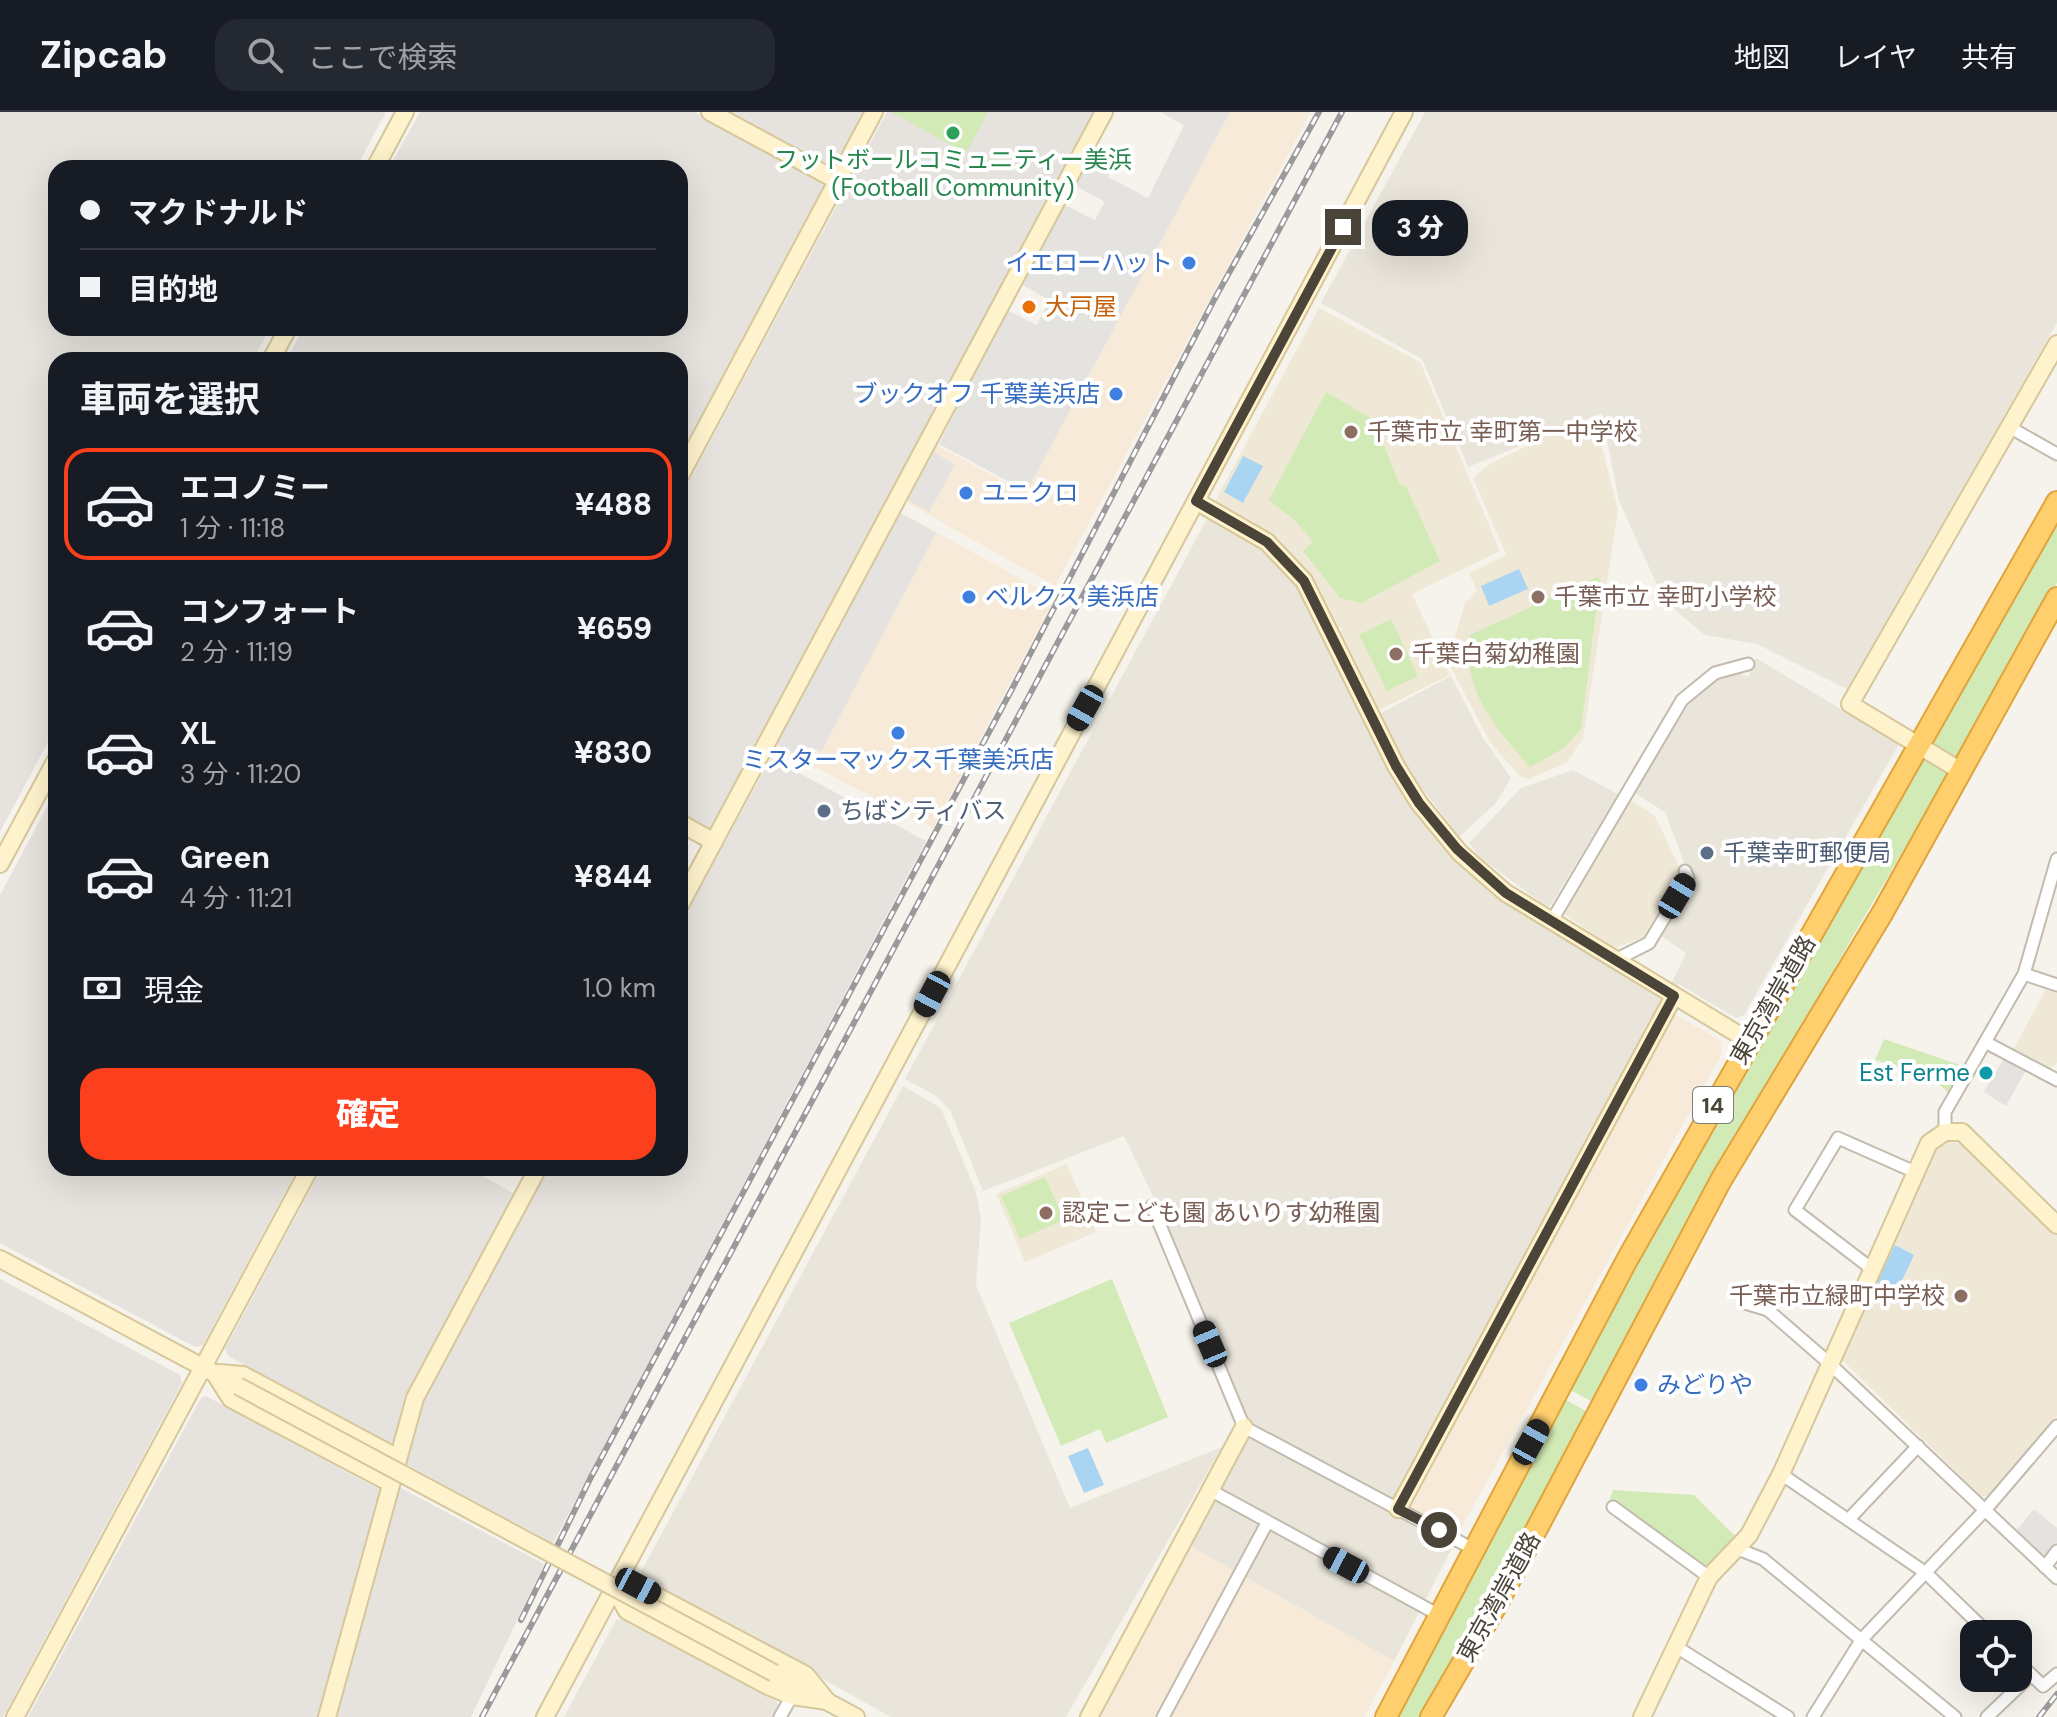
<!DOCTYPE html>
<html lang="ja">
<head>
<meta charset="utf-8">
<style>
  body { margin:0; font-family:"DM Sans","Noto Sans JP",sans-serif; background:#242831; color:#f1f3f6; height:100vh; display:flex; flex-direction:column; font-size:30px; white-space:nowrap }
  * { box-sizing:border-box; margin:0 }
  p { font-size:26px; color:#9ea1a6 }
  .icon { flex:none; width:44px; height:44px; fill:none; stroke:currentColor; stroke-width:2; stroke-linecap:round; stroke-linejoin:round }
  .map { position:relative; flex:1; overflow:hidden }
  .panel { position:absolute; left:48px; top:240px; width:640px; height:824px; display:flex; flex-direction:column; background:#171b24; border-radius:24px; box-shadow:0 8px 32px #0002 }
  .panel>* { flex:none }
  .guide { position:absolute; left:48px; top:48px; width:640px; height:176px; border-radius:24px; box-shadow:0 8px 32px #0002; display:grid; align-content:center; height:176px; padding:0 32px; background:#171b24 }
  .buttons { position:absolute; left:1960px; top:1508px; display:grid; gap:16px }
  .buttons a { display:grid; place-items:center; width:72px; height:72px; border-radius:16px; background:#171b24; box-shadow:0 8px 32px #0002; font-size:40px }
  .end { position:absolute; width:36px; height:36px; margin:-18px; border:10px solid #4b4439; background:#fff; box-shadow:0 0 0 4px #fff }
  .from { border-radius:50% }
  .bubble { position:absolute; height:56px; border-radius:24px; background:#171b24; box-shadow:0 8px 32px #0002; font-size:26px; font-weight:800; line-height:56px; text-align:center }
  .car { position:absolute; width:24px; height:48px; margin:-24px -12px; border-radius:10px; box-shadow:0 0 6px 2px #0007; background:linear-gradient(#222 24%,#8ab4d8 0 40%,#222 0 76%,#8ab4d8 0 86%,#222 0) }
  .guide b { display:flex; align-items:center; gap:28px; height:76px; font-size:30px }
  .guide b+b { border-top:2px solid #363941 }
  .guide i { width:20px; height:20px; background:#f1f3f6 }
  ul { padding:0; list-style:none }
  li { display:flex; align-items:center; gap:24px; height:112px; margin:0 16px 12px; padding:0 16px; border:4px solid transparent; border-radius:24px }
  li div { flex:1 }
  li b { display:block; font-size:30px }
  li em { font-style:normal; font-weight:800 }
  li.selected { border-color:#fc3f1d }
  li>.icon { width:72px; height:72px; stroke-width:1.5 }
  h2 { padding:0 32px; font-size:36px; line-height:96px }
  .pay { display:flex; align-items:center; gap:20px; height:88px; padding:0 32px; font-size:30px }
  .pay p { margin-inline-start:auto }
  .button { display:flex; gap:16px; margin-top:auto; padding:16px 32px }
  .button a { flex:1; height:92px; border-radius:24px; background:#fc3f1d; color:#fff; font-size:32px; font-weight:800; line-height:92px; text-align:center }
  header { display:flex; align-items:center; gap:48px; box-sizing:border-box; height:112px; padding:0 40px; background:#171b24; border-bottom:2px solid #363941 }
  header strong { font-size:38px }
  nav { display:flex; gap:44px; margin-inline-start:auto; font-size:28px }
  .search { width:560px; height:72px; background:#242831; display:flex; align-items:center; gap:20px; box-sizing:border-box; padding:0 28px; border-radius:24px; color:#9ea1a6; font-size:30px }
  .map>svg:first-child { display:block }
  .residential { fill:#eae5da }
  .commercial { fill:#f7ead8 }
  .industrial { fill:#e6e2dd }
  .education { fill:#efe8d6 }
  .green { fill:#d2eab5 }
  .parking { fill:#e5e3e0 }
  .water { fill:#a9d4f2 }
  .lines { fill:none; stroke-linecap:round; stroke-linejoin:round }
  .street-casing { stroke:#c2bbae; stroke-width:15 }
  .secondary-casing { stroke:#d6c79b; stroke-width:20 }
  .highway-casing { stroke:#e0a43c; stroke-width:24 }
  .street { stroke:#fff; stroke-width:11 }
  .secondary { stroke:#fff3cd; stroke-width:16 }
  .highway { stroke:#ffcf6e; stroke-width:20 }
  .rail-casing { stroke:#9a9a9a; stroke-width:6 }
  .rail { stroke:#fff; stroke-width:3; stroke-dasharray:9; stroke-linecap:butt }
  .secondary-bridge-casing { stroke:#d6c79b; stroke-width:20; stroke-linecap:butt }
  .secondary-bridge { stroke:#fff3cd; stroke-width:16 }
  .route { stroke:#4b4439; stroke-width:10 }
  .leisure-dot { fill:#2e9e5b; stroke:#fff; stroke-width:3 }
  .shop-dot { fill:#3f7fe0; stroke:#fff; stroke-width:3 }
  .food-dot { fill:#e8710a; stroke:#fff; stroke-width:3 }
  .education-dot { fill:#8d6e63; stroke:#fff; stroke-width:3 }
  .service-dot { fill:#5c6f8a; stroke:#fff; stroke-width:3 }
  .culture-dot { fill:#0f9aa8; stroke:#fff; stroke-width:3 }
  .labels { text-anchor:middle; stroke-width:8; stroke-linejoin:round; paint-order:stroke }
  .shield { fill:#fff; stroke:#817c74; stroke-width:2 }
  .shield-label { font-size:22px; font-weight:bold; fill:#4b4439 }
  .leisure-label { font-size:24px; fill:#27864d; stroke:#fff }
  .shop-label { font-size:24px; fill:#366cbe; stroke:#fff; text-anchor:start }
  .food-label { font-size:24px; fill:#c56008; stroke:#fff; text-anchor:start }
  .education-label { font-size:24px; fill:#785e54; stroke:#fff; text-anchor:start }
  .service-label { font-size:24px; fill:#4e5e75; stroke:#fff; text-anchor:start }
  .street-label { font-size:24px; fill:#4b4439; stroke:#fff }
  .culture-label { font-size:24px; fill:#0d838f; stroke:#fff; text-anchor:end }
</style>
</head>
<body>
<header>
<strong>Zipcab</strong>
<div class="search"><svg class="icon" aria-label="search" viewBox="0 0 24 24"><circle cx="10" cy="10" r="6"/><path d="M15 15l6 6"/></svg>ここで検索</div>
<nav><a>地図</a><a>レイヤ</a><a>共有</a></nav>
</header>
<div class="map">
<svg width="2057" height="1605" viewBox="0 0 2057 1605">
  <rect width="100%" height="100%" fill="#f6f3ec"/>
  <!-- residential -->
  <g class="residential">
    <path d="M1425 0H2057V211L1847 577 1757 532 1705 523 1676 499 1657 473 1619 389 1602 301 1468 355 1422 247 1321 191Z"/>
    <path d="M1208 405 1259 432 1291 464 1381 642 1401 678 1437 727 1496 782 1663 889 1396 1390 1249 1311 1162 1103 1124 1024 983 1079 950 998 936 984 905 967Z"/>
    <path d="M1756 546 1899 632 1744 903 1736 906 1679 872 1676 876 1671 872 1686 841 1660 823 1694 765 1689 752 1685 753 1665 700 1636 682 1635 677 1695 583 1726 562 1737 559 1748 565Z"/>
    <path d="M1451 564 1483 626 1511 666 1496 691 1459 725 1410 660 1381 601Z"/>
    <path d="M1573 658 1618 682 1550 794H1546L1481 746 1469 731 1521 676Z"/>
    <path d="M903 974 939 995 943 1001 976 1080 981 1107 976 1173 1070 1396 1222 1335 1066 1605H891L644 1467 641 1460Z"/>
    <path d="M1252 1324 1454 1432 1394 1549 1188 1433 1245 1326Z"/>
    <path d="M624 1507 776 1589 779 1594 773 1605H564L616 1508Z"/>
  </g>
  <!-- commercial -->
  <g class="commercial">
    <path d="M1230 0H1311L1055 474 904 389 934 332 1020 378Z"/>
    <path d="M904 402 1055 486 933 716 776 635 899 404Z"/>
    <path d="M1676 903 1721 929 1722 941 1458 1422 1407 1394 1670 905Z"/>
    <path d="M1188 1433 1394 1549 1364 1605H1095Z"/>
  </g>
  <!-- industrial -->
  <g class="industrial">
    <path d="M0 0H386L356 56H56V216H270L253 248H56V615L0 720Z"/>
    <path d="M420 0H695L822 68 824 73 680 343V248H286L304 216H680V56H389Z"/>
    <path d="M725 0H864L834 55H829Z"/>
    <path d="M887 0H1096L712 716 708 718 680 703V386Z"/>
    <path d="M771 646 926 729 553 1431 404 1351 417 1298 548 1056H680V813Z"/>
    <path d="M56 678V1056H298L203 1233 195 1235 0 1131V783Z"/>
    <path d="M322 1056H468L515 1082 403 1291 394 1329 390 1331 228 1244 225 1237Z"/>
    <path d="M0 1167 180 1263 182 1271 3 1605H0Z"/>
    <path d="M206 1284 380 1378 319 1605H28L201 1286Z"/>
    <path d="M397 1374 544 1452 471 1605H334Z"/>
  </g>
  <!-- education -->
  <g class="education">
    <path d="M1319 196 1420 250 1500 439 1412 482 1450 563 1379 598 1341 521 1343 515 1338 517 1312 466 1279 427 1215 389Z"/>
    <path d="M1583 306 1596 312 1618 398 1583 627 1567 650 1529 667 1520 664 1490 630 1447 548 1458 537 1455 525 1465 491 1477 479 1469 461 1506 443 1473 366 1490 352Z"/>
    <path d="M1630 688 1655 704 1682 761 1644 825 1614 836 1561 800Z"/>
    <path d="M2047 875 2057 879V951L2048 959 2012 940Z"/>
    <path d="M1944 1029 1965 1032 2057 1123V1304L1989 1384H1981L1838 1244 1934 1037Z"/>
    <path d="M1067 1052 1096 1120 1025 1150 996 1082Z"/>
  </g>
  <!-- green -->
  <g class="green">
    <path d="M891 0H988L966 41Z"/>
    <path d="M1326 280 1373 307 1400 373 1406 374 1440 449 1361 491 1340 486 1303 439 1313 430 1296 409 1269 388Z"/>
    <path d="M2057 407V471L1955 649 1929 634Z"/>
    <path d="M1596 465 1600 467 1581 617 1564 636 1530 655C1496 617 1461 577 1470 523Z"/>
    <path d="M1391 507 1418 564 1387 579 1359 523Z"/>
    <path d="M1922 646 1949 661 1850 829 1593 1290 1570 1278 1747 952Z"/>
    <path d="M1884 927 1963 954 1948 980 1930 965 1875 948Z"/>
    <path d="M1045 1065 1064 1108 1020 1127 1001 1084Z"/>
    <path d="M1112 1167 1168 1305 1106 1331 1100 1317 1061 1334 1009 1211Z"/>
    <path d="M1566 1288 1586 1299 1490 1484 1419 1605H1396Z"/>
    <path d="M1613 1378 1694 1383 1738 1427 1706 1458 1610 1387Z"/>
  </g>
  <!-- parking -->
  <g class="parking">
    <path d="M1160 0H1230L1029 375 1022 377 939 332 1007 198 1037 213 1049 188 1021 172 1063 92 1095 108 1105 90 1074 73 1089 43 1112 56 1108 65 1148 86 1184 13Z"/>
    <path d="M934 340 955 353 929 400 908 388Z"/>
    <path d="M899 400 936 421 821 640 811 635 804 646 776 632Z"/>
    <path d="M2004 946 2026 958 2006 994 1984 980Z"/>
    <path d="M2034 1397 2057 1416V1430L2047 1443H2041L2016 1419Z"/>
  </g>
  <!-- water -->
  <g class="water">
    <path d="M1243 344 1263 354 1243 391 1224 380Z"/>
    <path d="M1519 457 1528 477 1489 494 1481 474Z"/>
    <path d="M1895 1133 1914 1143 1897 1179 1877 1170Z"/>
    <path d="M1088 1336 1104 1373 1084 1381 1068 1344Z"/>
  </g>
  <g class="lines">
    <!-- street casing -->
    <g class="street-casing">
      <g id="street">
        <path d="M2009 315 2057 342"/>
        <path d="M1551 810 1682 588 1715 561 1748 552"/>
        <path d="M1615 848 1649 831 1688 766 1685 759"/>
        <path d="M2024 862 2057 873"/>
        <path d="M1985 930 2057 968"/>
        <path d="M1945 1020V1000L2024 862 2057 747"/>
        <path d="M1152 1094 1244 1315 1475 1438"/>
        <path d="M1872 1157 1795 1098 1838 1026 1915 1060"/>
        <path d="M1745 1191 1768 1198 1829 1251 2057 1466"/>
        <path d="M1781 1362 1926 1461 1989 1522"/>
        <path d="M1210 1378 1439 1503"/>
        <path d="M1613 1395 1709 1465"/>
        <path d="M1849 1407 1918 1334"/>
        <path d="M1738 1437 1763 1447 1955 1605"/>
        <path d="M2045 1455 2057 1439"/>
        <path d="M1675 1534 1788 1605"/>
        <path d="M2018 1550 2043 1574 2057 1562"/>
        <path d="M780 1605 792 1584"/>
        <path d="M1163 1605 1267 1411"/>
        <path d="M1813 1605 1862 1527 1986 1397 2057 1314"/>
        <path d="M1987 1605 2031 1563"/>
      </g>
    </g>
    <!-- secondary casing -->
    <g class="secondary-casing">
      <g id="secondary">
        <path d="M710 0 838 69"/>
        <path d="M375 56 405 0"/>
        <path d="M271 248 288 216"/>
        <path d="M680 364 874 0"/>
        <path d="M1196 389 1267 430 1304 469 1396 654 1419 691 1460 741 1506 781 1749 929"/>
        <path d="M1961 659 1850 592 2057 232"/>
        <path d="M680 711 714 730"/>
        <path d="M0 752 56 648"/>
        <path d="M680 793 1104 0"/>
        <path d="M0 1147 238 1274"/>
        <path d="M219 1261 243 1263 398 1346"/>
        <path d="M215 1262 231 1287 390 1371"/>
        <path d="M1398 1397 1674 884"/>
        <path d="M613 1474H638L806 1563 827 1589 792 1584 768 1574 627 1499Z"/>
        <path d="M774 1561 856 1605"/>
        <path d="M15 1605 310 1056"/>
        <path d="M327 1605 415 1286 538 1056"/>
        <path d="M545 1605 1404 0"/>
        <path d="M1089 1605 1244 1315"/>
        <path d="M1642 1605 1709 1465 1749 1423 1781 1362 1929 1031 1945 1020H1962L2057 1113"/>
      </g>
    </g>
    <!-- highway casing -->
    <g class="highway-casing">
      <g id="highway">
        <path d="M1386 1605 1627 1148 2057 390"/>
        <path d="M1431 1605 1496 1494 1721 1068 1883 800 2057 486"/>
      </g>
    </g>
    <!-- street -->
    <use href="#street" class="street"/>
    <!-- secondary -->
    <use href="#secondary" class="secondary"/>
    <!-- highway -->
    <use href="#highway" class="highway"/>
    <!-- rail casing -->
    <g class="rail-casing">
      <g id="rail">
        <path d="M521 1508 590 1367 1012 577 1215 186 1319 0"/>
        <path d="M482 1605 1342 0"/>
        <path d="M2039 1605 2057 1582"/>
      </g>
    </g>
    <!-- rail -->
    <use href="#rail" class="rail"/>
    <!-- secondary-bridge casing -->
    <g class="secondary-bridge-casing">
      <path id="secondary-bridge" d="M238 1274 774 1561"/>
    </g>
    <!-- secondary-bridge -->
    <use href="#secondary-bridge" class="secondary-bridge"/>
  </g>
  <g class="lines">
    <!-- route -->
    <path class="route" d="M1343 115 1196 389 1267 430 1304 469 1396 654 1419 691 1457 737 1506 781 1674 884 1398 1397 1439 1418"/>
  </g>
  <!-- markers -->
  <circle class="leisure-dot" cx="953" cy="21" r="8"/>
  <g class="shop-dot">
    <circle cx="1189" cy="151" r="8"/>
    <circle cx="1116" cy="282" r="8"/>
    <circle cx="966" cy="381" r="8"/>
    <circle cx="969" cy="485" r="8"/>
    <circle cx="898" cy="621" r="8"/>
    <circle cx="1641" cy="1273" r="8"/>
  </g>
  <circle class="food-dot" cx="1029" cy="195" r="8"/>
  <g class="education-dot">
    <circle cx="1351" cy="320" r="8"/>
    <circle cx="1538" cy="485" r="8"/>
    <circle cx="1396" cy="542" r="8"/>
    <circle cx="1046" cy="1101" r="8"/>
    <circle cx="1961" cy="1184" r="8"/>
  </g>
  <g class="service-dot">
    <circle cx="824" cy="699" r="8"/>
    <circle cx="1707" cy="741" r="8"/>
  </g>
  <circle class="culture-dot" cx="1986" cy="961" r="8"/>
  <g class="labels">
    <!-- shield labels -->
    <rect class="shield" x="1693" y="975" width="40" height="36" rx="6"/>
    <g class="shield-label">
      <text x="1713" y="1001">14</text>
    </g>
    <!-- leisure labels -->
    <g class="leisure-label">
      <text x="953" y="56">フットボールコミュニティー美浜<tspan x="953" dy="28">(Football Community)</tspan></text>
    </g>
    <!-- shop labels -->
    <g class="shop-label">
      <text x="1173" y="159" text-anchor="end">イエローハット</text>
      <text x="1100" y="290" text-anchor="end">ブックオフ 千葉美浜店</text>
      <text x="982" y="389">ユニクロ</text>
      <text x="985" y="493">ベルクス 美浜店</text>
      <text x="898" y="656" text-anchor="middle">ミスターマックス千葉美浜店</text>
      <text x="1657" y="1281">みどりや</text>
    </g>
    <!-- food labels -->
    <g class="food-label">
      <text x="1045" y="203">大戸屋</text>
    </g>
    <!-- education labels -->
    <g class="education-label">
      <text x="1367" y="328">千葉市立 幸町第一中学校</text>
      <text x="1554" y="493">千葉市立 幸町小学校</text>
      <text x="1412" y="550">千葉白菊幼稚園</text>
      <text x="1062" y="1109">認定こども園 あいりす幼稚園</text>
      <text x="1945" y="1192" text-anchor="end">千葉市立緑町中学校</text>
    </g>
    <!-- service labels -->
    <g class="service-label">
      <text x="840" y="707">ちばシティバス</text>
      <text x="1723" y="749">千葉幸町郵便局</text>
    </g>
    <!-- street labels -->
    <g class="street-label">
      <text transform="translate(1773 888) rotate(-60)" y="8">東京湾岸道路</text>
      <text transform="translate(1499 1485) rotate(-61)" y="8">東京湾岸道路</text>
    </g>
    <!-- culture labels -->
    <g class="culture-label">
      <text x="1970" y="969">Est Ferme</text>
    </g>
  </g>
</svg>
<div class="buttons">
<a><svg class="icon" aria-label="locate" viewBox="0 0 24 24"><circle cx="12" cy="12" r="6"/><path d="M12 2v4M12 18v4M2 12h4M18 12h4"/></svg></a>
</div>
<i class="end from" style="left:1439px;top:1418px"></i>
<i class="end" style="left:1343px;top:115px"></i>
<div class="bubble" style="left:1372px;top:88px;width:96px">3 分</div>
<i class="car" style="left:1085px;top:596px;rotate:209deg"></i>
<i class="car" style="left:1677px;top:784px;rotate:31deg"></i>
<i class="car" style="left:932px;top:882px;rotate:208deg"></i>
<i class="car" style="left:1210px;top:1232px;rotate:337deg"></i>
<i class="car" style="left:1531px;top:1330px;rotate:29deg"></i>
<i class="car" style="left:1346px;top:1453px;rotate:298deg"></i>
<i class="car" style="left:638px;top:1474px;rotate:118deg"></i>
<div class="guide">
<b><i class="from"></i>マクドナルド</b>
<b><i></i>目的地</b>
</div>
<section class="panel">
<h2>車両を選択</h2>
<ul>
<li class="selected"><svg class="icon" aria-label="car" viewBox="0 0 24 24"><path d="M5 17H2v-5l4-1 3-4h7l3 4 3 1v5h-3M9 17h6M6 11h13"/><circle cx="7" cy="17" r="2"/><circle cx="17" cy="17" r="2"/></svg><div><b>エコノミー</b><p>1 分 · 11:18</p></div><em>¥488</em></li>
<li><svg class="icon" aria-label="car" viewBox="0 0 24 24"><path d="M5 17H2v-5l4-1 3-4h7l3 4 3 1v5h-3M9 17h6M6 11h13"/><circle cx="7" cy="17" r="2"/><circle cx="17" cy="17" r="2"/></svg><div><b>コンフォート</b><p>2 分 · 11:19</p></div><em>¥659</em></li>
<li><svg class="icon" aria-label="car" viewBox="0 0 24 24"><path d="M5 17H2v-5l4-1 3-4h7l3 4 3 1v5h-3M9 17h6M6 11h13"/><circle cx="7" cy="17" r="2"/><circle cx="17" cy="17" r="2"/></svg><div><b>XL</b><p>3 分 · 11:20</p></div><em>¥830</em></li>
<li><svg class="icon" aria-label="car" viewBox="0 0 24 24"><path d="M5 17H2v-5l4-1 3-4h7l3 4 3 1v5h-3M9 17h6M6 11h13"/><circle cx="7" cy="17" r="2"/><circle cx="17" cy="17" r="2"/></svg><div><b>Green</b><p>4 分 · 11:21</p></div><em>¥844</em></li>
</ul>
<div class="pay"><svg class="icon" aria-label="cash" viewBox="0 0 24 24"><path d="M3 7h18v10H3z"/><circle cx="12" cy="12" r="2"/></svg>現金<p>1.0 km</p></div>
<div class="button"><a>確定</a></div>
</section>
</div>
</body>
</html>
